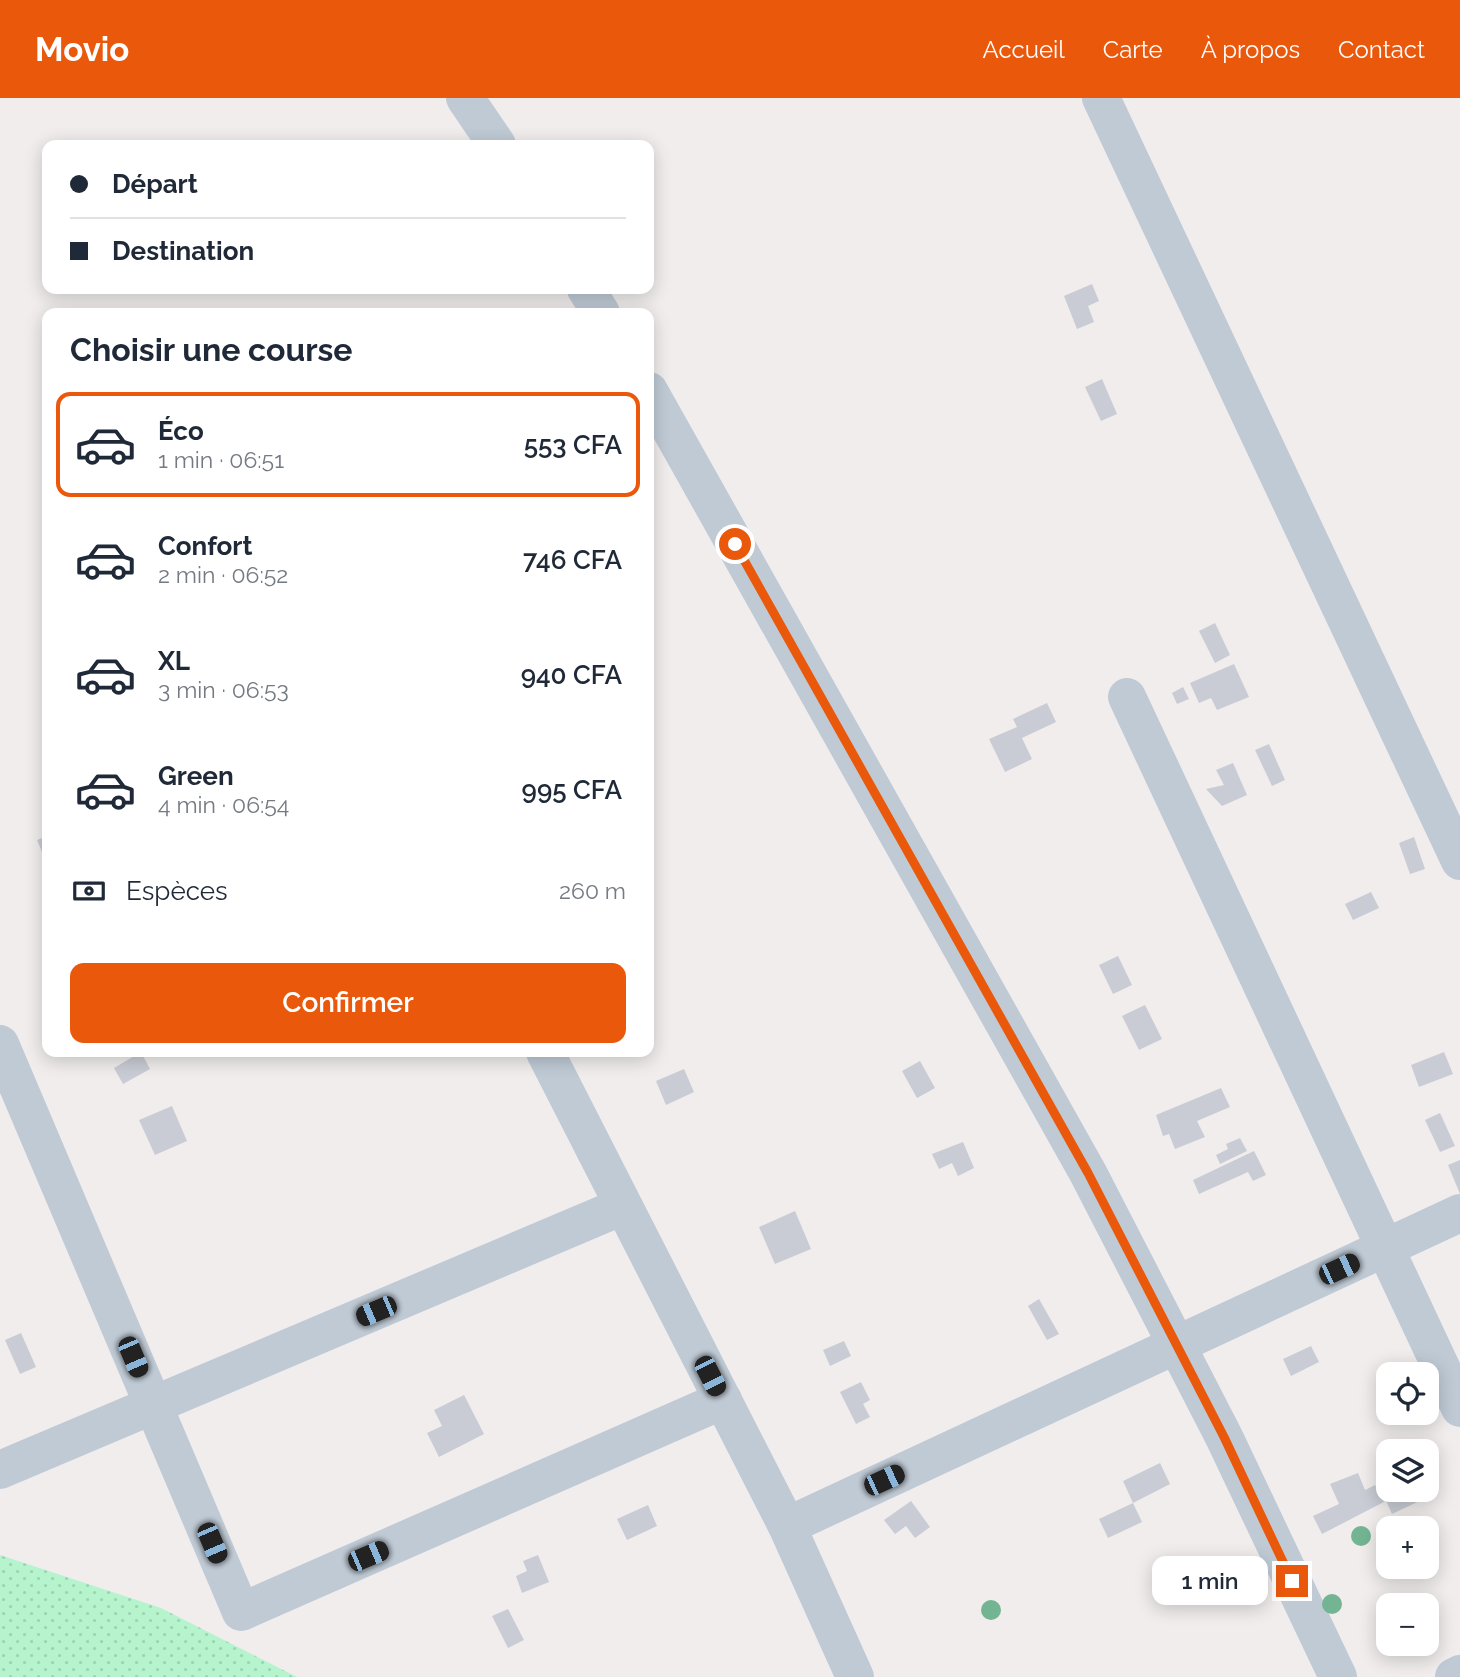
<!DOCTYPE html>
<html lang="fr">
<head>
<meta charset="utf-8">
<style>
  body { margin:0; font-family:Raleway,sans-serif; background:#f2f2f3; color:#1f2937; height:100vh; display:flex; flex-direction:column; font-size:26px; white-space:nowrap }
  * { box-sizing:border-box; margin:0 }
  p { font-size:23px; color:#747a83 }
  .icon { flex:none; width:38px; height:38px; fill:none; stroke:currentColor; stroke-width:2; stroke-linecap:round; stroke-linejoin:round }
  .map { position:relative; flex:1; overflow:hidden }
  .details { position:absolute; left:42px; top:210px; width:612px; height:749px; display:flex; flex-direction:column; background:#fff; border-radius:14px; box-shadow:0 4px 18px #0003 }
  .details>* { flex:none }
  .banner { position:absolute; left:42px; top:42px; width:612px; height:154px; border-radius:14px; box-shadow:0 4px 18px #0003; display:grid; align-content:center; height:154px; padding:0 28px; background:#fff }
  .tools { position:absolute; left:1376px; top:1264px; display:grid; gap:14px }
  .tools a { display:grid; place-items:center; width:63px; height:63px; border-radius:14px; background:#fff; box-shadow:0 4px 18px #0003; font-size:35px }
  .end { position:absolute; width:32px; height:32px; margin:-16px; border:9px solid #ea580c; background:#fff; box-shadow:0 0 0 4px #fff }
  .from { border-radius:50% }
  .bubble { position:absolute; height:49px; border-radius:14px; background:#fff; box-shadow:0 4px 18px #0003; font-size:23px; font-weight:600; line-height:49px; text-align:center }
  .car { position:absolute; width:21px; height:42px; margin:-21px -10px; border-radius:9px; box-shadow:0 0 5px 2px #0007; background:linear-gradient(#222 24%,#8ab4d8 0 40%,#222 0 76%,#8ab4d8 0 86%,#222 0) }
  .banner b { display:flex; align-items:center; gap:24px; height:66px; font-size:26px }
  .banner b+b { border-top:2px solid #e0e1e3 }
  .banner i { width:18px; height:18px; background:#1f2937 }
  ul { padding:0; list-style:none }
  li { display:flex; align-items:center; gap:21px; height:105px; margin:0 14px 10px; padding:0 14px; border:4px solid transparent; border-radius:14px }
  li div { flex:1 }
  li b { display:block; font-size:26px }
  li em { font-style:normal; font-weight:600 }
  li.selected { border-color:#ea580c }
  li>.icon { width:63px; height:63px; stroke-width:1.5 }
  h2 { padding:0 28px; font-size:32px; line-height:84px }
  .pay { display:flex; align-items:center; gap:18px; height:77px; padding:0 28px; font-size:26px }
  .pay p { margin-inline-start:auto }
  .cta { display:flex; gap:14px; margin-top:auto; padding:14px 28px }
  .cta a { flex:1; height:80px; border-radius:14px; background:#ea580c; color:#fff; font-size:28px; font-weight:600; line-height:80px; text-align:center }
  header { display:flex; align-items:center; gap:42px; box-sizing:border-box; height:98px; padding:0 35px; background:#ea580c; color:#fff }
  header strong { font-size:33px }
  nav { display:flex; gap:38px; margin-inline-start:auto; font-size:24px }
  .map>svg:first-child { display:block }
  .park { fill:url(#park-dots) }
  .building { fill:#c9ccd4 }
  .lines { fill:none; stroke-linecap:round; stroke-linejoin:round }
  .minor { stroke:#bfcad5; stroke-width:38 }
  .tree { fill:#73b593 }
  .route { stroke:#ea580c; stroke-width:9 }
</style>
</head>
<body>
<header>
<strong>Movio</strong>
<nav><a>Accueil</a><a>Carte</a><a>À propos</a><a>Contact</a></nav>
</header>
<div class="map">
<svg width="1460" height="1579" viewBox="0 0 1460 1579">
  <defs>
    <pattern id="park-dots" width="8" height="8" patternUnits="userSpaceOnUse" patternTransform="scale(1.75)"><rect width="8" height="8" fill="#b6f4ce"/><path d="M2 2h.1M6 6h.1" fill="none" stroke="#9ed3b3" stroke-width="1.8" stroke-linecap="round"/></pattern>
  </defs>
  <rect width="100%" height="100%" fill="#f1eded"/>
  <!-- park -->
  <path class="park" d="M0 1457 161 1510 297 1579H0Z"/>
  <!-- building -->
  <g class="building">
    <path d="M1092 186 1099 203 1088 208 1094 224 1077 231 1064 198Z"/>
    <path d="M1102 281 1117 316 1101 323 1085 289Z"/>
    <path d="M1215 525 1230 557 1215 565 1199 533Z"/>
    <path d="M1234 566 1249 599 1217 612 1211 600 1199 605 1190 585Z"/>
    <path d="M1183 589 1189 601 1177 606 1172 595Z"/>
    <path d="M1047 605 1056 624 1022 640 1032 661 1005 674 989 641 1017 629 1013 621Z"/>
    <path d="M1269 646 1285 682 1272 688 1255 652Z"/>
    <path d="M1233 665 1247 697 1222 708 1206 691 1224 687 1216 672Z"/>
    <path d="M47 738V766L37 742Z"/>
    <path d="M1414 739 1425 771 1410 776 1399 745Z"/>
    <path d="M1371 794 1379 810 1353 822 1345 806Z"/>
    <path d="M1118 858 1132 887 1113 896 1099 867Z"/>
    <path d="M1145 907 1162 941 1139 952 1122 918Z"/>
    <path d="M141 954 150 971 123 986 114 970Z"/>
    <path d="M1444 954 1453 976 1419 989 1411 967Z"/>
    <path d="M920 963 935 990 917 1000 902 973Z"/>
    <path d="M684 971 694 994 666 1007 656 983Z"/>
    <path d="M1221 990 1230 1009 1197 1023 1205 1039 1175 1051 1169 1036 1163 1038 1156 1017Z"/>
    <path d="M172 1008 187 1043 155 1057 139 1022Z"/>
    <path d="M1440 1015 1455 1048 1440 1054 1425 1022Z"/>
    <path d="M1240 1040 1247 1053 1220 1066 1216 1057 1228 1051 1226 1046Z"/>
    <path d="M963 1044 974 1070 958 1078 952 1065 939 1071 932 1056Z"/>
    <path d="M1254 1053 1266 1077 1253 1083 1248 1074 1199 1096 1193 1082Z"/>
    <path d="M1460 1062V1096L1448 1067Z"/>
    <path d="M795 1113 811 1151 775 1166 759 1129Z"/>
    <path d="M1039 1201 1059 1236 1047 1242 1028 1208Z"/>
    <path d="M21 1235 36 1269 20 1276 5 1242Z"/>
    <path d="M844 1243 851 1258 830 1268 823 1252Z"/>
    <path d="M1311 1248 1319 1264 1291 1278 1283 1261Z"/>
    <path d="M861 1284 870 1302 863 1306 870 1319 856 1326 840 1294Z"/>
    <path d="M464 1297 484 1336 439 1359 427 1335 442 1328 434 1312Z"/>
    <path d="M1160 1365 1170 1386 1133 1405 1123 1383Z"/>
    <path d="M1358 1375 1365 1392 1375 1387 1384 1404 1322 1436 1313 1418 1339 1406 1330 1386Z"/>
    <path d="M1388 1381V1391H1424L1428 1399 1392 1416 1378 1385Z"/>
    <path d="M911 1403 930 1429 915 1440 906 1428 895 1436 884 1422Z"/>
    <path d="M1133 1405 1142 1424 1108 1440 1099 1421Z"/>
    <path d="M648 1407 657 1428 627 1442 617 1421Z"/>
    <path d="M538 1457 549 1484 522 1495 516 1478 527 1473 523 1463Z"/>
    <path d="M508 1511 524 1542 508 1550 492 1518Z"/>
  </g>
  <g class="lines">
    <!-- minor -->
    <g class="minor">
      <path d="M465 0 497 47"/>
      <path d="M1101 0 1460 763"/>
      <path d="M586 191 601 215"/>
      <path d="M649 293 1088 1075 1224 1339 1338 1579"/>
      <path d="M1127 599 1460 1310"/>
      <path d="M0 946 241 1514 723 1302"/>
      <path d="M545 954 787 1428 855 1579"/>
      <path d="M0 1372 623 1108"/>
      <path d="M787 1428 1460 1115"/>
      <path d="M1454 1579 1460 1576"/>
    </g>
  </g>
  <!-- trees -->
  <g class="tree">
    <circle cx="1361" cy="1438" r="10"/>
    <circle cx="1332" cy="1506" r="10"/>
    <circle cx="991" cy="1512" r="10"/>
  </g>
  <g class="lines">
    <!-- route -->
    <path class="route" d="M735 446 1088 1075 1224 1339 1292 1483"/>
  </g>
</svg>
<div class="tools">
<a><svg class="icon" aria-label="locate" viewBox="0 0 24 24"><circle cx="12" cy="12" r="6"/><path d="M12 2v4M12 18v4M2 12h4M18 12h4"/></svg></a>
<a><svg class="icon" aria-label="layers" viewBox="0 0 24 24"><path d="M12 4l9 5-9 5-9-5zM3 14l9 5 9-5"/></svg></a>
<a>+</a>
<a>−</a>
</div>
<i class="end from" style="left:735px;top:446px"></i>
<i class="end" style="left:1292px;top:1483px"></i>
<div class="bubble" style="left:1152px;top:1458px;width:116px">1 min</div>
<i class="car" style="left:1339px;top:1171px;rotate:65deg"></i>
<i class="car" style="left:376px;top:1213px;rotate:247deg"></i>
<i class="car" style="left:133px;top:1259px;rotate:157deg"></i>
<i class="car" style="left:710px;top:1278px;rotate:153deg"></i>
<i class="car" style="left:884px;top:1382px;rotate:65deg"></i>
<i class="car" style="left:212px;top:1445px;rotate:157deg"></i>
<i class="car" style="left:368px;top:1458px;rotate:67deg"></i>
<div class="banner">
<b><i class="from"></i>Départ</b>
<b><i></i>Destination</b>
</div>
<section class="details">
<h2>Choisir une course</h2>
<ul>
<li class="selected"><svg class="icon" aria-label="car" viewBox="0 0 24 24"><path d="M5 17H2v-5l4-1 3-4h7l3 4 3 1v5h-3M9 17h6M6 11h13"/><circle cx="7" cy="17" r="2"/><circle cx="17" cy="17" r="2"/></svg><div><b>Éco</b><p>1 min · 06:51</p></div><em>553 CFA</em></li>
<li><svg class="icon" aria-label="car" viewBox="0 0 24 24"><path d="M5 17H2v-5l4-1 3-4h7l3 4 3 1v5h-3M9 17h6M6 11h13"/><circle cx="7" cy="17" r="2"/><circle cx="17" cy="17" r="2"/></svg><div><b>Confort</b><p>2 min · 06:52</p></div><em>746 CFA</em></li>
<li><svg class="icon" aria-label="car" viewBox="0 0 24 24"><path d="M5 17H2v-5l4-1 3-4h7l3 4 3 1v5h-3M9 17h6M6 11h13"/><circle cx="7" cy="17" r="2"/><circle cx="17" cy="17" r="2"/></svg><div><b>XL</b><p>3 min · 06:53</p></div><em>940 CFA</em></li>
<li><svg class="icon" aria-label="car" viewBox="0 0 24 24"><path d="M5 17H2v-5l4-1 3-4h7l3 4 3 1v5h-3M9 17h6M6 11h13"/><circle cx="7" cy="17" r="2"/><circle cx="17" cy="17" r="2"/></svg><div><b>Green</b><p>4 min · 06:54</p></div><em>995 CFA</em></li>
</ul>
<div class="pay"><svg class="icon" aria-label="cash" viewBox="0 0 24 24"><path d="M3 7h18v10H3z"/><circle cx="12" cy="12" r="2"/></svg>Espèces<p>260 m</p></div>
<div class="cta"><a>Confirmer</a></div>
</section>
</div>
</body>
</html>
